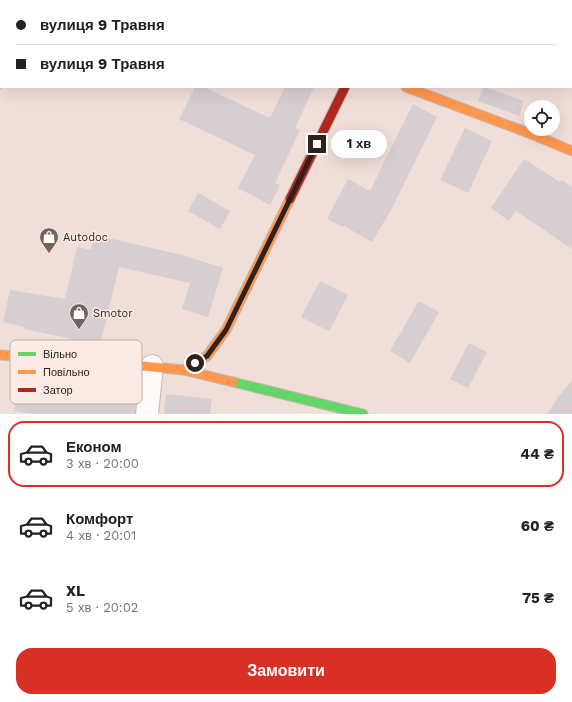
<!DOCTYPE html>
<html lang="uk">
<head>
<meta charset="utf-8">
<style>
  body { margin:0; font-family:"Work Sans",sans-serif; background:#f6f6f6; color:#222; height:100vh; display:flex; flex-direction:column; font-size:15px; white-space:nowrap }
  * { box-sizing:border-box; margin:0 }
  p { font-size:13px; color:#767676 }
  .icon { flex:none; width:22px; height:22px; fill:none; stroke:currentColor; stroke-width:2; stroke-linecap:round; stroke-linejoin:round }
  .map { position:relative; height:414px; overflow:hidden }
  .drawer { display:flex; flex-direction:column; background:#fff; flex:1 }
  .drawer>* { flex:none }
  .banner { position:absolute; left:0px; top:0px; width:572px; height:88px; box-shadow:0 4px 16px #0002; display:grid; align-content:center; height:88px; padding:0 16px; background:#fff }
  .buttons { position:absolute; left:524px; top:100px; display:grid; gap:8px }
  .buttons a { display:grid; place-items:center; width:36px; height:36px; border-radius:50%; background:#fff; box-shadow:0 4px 16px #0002; font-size:20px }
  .end { position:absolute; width:18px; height:18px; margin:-9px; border:5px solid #2f211b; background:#fff; box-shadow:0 0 0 2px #fff }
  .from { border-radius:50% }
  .bubble { position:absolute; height:28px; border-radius:14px; background:#fff; box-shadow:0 4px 16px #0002; font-size:13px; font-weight:700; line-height:28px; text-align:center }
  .banner b { display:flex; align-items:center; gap:14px; height:38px; font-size:15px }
  .banner b+b { border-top:1px solid #e0e0e0 }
  .banner i { width:10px; height:10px; background:#222 }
  ul { padding:7px 0 0; list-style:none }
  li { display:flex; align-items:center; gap:12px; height:66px; margin:0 8px 6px; padding:0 8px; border:2px solid transparent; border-radius:16px }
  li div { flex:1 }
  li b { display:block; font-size:15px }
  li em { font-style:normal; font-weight:700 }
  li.selected { border-color:#d93025 }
  li>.icon { width:36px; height:36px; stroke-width:1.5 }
  .action { display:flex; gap:8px; margin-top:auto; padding:8px 16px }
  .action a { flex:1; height:46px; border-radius:16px; background:#d93025; color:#fff; font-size:16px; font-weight:700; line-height:46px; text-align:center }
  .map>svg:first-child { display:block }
  .building { fill:#d7ced2 }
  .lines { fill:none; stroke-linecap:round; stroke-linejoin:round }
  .street-casing { stroke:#c6b7b2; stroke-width:24 }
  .fast-casing { stroke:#c6b7b2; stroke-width:11 }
  .slow-casing { stroke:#c6b7b2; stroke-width:11 }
  .jam-casing { stroke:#c6b7b2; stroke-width:11 }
  .street { stroke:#fdfaf9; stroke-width:22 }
  .fast { stroke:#63d668; stroke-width:9 }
  .slow { stroke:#ff974d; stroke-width:9 }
  .jam { stroke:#b3261e; stroke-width:9 }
  .tram { stroke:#c4bfbe; stroke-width:1 }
  .route { stroke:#2f211b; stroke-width:5 }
  .labels { text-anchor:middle; stroke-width:3; stroke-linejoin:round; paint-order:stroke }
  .poi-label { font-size:11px; fill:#2f211b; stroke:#fbebe4; text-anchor:start }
  .key { fill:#fbebe4; stroke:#beaea8; stroke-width:1 }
  .key-label { font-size:11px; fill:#2f211b }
</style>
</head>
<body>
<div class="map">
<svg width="572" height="414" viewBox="0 0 572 414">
  <rect width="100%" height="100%" fill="#f0ded8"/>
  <!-- building -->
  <g class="building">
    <path d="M195 87H204L270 118 285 87H314L295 128 300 130 275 183 280 185 270 205 238 188 255 155 179 119Z"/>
    <path d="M484 87 524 101 519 116 478 101Z"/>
    <path d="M413 104 437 117 394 204V205L372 242 344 226 343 227 327 219 348 179 370 191Z"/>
    <path d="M465 128 492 141 468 193 440 180Z"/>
    <path d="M524 159 560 182 562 180 572 187V249L516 211 509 221 491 208Z"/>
    <path d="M198 193 230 211 220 229 188 211Z"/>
    <path d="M95 235 182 255 223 268 208 317 182 309 190 283 119 267 100 345 24 329 25 327 3 322 10 290 65 299 77 247 91 250Z"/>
    <path d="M320 281 348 295 329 331 301 317Z"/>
    <path d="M419 301 439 312 410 363 390 351Z"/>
    <path d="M469 343 487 352 468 388 450 379Z"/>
    <path d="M20 369 58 370 88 374 85 391 136 401 135 414H34L14 411Z"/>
    <path d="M572 380V414H548L556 400Z"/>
    <path d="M166 394 212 399 210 414H164Z"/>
  </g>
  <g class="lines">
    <!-- street casing -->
    <g class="street-casing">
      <path id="street" d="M147 414 152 366"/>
    </g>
    <!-- fast casing -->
    <g class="fast-casing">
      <g id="fast">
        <path d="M19 1 20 0"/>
        <path d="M0 19 1 18"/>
        <path d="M233 382 363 414"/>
      </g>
    </g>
    <!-- slow casing -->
    <g class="slow-casing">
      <g id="slow">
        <path d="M387 1 388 0"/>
        <path d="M406 87 534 135 572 151"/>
        <path d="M0 355 59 358 184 370 233 382"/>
        <path d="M184 370 207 356 226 330 290 199"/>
      </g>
    </g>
    <!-- jam casing -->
    <g class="jam-casing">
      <path id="jam" d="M290 199 345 87"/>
    </g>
    <!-- street -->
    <use href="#street" class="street"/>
    <!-- fast -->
    <use href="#fast" class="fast"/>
    <!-- slow -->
    <use href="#slow" class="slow"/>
    <!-- jam -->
    <use href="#jam" class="jam"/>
    <!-- tram -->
    <g class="tram">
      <path d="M88 1 89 0"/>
      <path d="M101 1 102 0"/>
      <path d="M0 77 1 76"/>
      <path d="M0 89 3 87"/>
    </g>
  </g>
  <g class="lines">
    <!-- route -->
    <path class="route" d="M195 363 207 356 226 330 317 144"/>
  </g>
  <!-- icons -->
  <defs>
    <g id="shop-pin" transform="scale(1)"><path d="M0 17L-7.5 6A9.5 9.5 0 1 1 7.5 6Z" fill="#73635d" stroke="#fbebe4"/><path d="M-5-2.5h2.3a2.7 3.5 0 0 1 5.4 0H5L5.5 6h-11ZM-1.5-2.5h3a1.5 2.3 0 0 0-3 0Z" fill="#fff"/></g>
  </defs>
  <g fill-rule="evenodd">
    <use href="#shop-pin" x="49" y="237"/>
    <use href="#shop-pin" x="79" y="313"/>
  </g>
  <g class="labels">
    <!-- poi labels -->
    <g class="poi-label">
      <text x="63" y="241">Autodoc</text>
      <text x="93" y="317">Smotor</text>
    </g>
  </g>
  <!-- legend -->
  <rect x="10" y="340" width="132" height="64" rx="6" class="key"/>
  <rect x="18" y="352" width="18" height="4" fill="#63d668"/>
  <rect x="18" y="370" width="18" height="4" fill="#ff974d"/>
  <rect x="18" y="388" width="18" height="4" fill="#b3261e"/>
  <g class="key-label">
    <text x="43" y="358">Вільно</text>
    <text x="43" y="376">Повільно</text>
    <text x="43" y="394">Затор</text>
  </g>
</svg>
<div class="buttons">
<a><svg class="icon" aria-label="locate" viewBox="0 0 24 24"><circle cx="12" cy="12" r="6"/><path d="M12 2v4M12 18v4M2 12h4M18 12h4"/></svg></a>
</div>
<i class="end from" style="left:195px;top:363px"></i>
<i class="end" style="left:317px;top:144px"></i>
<div class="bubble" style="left:331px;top:130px;width:56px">1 хв</div>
<div class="banner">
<b><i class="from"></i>вулиця 9 Травня</b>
<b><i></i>вулиця 9 Травня</b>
</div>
</div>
<section class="drawer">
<ul>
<li class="selected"><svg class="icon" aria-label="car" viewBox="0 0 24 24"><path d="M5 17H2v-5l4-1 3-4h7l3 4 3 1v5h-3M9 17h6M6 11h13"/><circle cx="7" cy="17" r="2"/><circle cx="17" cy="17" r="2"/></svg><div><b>Економ</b><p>3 хв · 20:00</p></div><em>44 ₴</em></li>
<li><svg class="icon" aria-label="car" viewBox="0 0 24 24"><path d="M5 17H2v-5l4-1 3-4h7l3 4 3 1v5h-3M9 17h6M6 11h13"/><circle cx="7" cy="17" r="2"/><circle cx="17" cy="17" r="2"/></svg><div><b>Комфорт</b><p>4 хв · 20:01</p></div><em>60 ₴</em></li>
<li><svg class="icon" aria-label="car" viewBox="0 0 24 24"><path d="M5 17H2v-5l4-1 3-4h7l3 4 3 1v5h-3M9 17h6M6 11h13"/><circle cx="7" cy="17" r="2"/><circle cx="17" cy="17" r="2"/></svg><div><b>XL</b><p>5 хв · 20:02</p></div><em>75 ₴</em></li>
</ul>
<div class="action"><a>Замовити</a></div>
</section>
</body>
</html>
